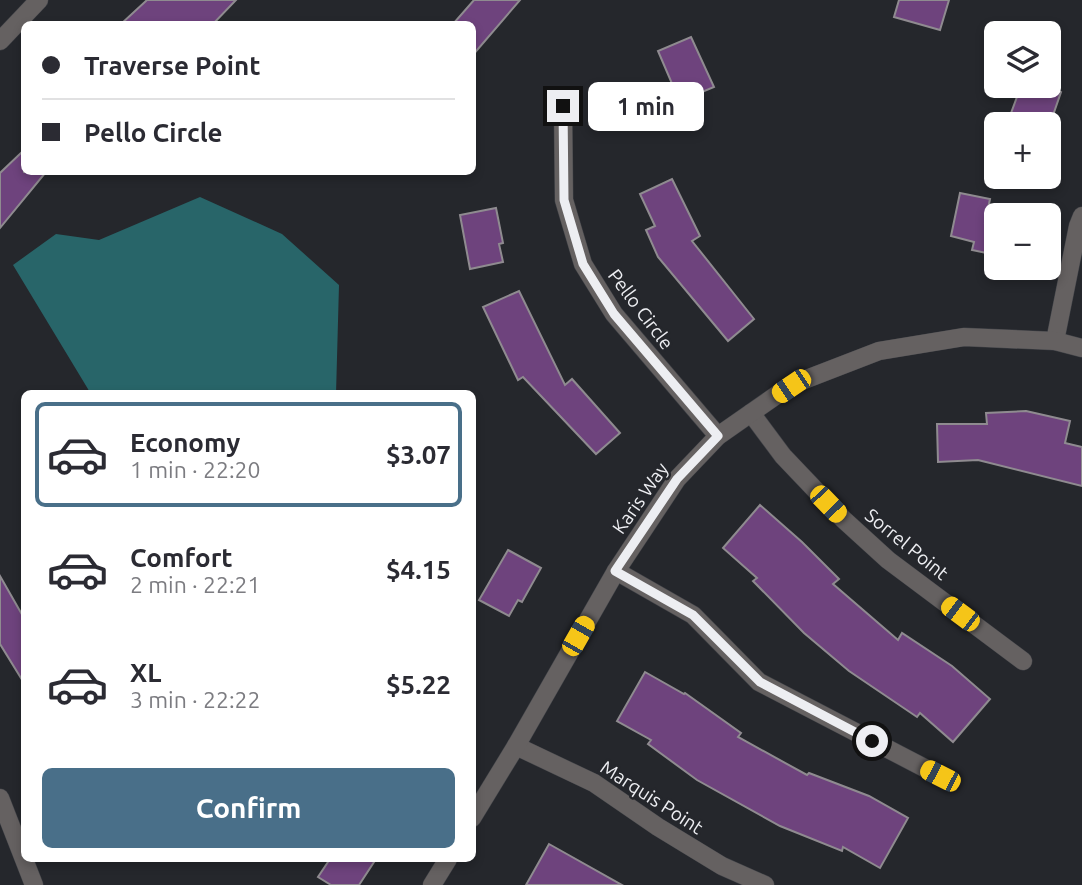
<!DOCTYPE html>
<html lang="en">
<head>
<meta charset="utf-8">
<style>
  body { margin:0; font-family:Ubuntu,sans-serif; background:#f2f2f3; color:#2b2b33; height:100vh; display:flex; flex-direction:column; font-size:26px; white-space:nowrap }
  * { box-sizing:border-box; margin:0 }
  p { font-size:23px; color:#7c7c81 }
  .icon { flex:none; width:38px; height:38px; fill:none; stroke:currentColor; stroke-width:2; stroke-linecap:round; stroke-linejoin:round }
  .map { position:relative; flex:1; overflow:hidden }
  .panel { position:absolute; left:21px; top:390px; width:455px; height:472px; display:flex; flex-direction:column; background:#fff; border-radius:10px; box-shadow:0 4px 10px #0003 }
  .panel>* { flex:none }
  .top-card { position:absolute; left:21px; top:21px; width:455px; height:154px; border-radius:10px; box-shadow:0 4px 10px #0003; display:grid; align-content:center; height:154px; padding:0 21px; background:#fff }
  .buttons { position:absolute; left:984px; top:21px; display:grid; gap:14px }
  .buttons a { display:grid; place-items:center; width:77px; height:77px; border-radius:10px; background:#fff; box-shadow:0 4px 10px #0003; font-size:35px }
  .end { position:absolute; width:32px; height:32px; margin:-16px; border:9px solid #edeef2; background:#111; box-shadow:0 0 0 4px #111 }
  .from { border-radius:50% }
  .bubble { position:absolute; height:49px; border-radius:10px; background:#fff; box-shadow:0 4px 10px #0003; font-size:23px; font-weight:600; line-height:49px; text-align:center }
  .car { position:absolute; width:21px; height:42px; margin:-21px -10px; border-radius:9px; box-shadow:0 0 5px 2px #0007; background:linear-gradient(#f5c518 24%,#345 0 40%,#f5c518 0 76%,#345 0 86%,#f5c518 0) }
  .top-card b { display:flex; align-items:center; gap:24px; height:66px; font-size:26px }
  .top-card b+b { border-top:2px solid #e1e1e2 }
  .top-card i { width:18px; height:18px; background:#2b2b33 }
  ul { padding:12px 0 0; list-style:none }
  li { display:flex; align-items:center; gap:21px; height:105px; margin:0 14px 10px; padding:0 7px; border:4px solid transparent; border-radius:10px }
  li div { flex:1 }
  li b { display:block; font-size:26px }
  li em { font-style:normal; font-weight:600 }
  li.on { border-color:#496f89 }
  li>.icon { width:63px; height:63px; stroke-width:1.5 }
  .action { display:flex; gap:14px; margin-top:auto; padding:14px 21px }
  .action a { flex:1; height:80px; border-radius:10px; background:#496f89; color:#fff; font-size:28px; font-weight:600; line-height:80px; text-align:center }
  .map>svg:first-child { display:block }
  .water { fill:#286569 }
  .building { fill:#6e437d; stroke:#8f8b90; stroke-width:2 }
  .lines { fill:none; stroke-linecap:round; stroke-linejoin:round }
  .minor-casing { stroke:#414348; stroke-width:19 }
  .minor { stroke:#656161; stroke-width:18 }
  .route { stroke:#edeef2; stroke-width:9 }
  .labels { text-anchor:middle; stroke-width:5; stroke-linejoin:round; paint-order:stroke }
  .street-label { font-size:19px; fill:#edeef2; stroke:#25272c }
</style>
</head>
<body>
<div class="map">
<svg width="1082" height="885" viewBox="0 0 1082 885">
  <rect width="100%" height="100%" fill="#25272c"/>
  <!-- water -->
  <path class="water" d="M200 197 282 234 339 285 336 394H91L13 265 56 234 99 240Z"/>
  <!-- building -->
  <g class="building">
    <path d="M147 0H236L213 24H121Z"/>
    <path d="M474 0H520L472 56V24H453Z"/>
    <path d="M899 0H949L940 30 894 17Z"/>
    <path d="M691 37 714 87 683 100 676 84 673 86 658 51Z"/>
    <path d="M1021 86H1044L1061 92 1050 124H1007Z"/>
    <path d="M24 150V172H46L0 228V173Z"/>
    <path d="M672 179 700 236 692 241 754 319 728 341 658 257 646 230 655 226 640 194Z"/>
    <path d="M960 193 990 199 985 223 996 226V255L972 250 974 242 951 236Z"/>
    <path d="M496 208 503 243 499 244 503 262 470 269 460 215Z"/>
    <path d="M519 291 565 385 572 379 620 433 596 454 523 377 518 380 483 307Z"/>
    <path d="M1026 411 1070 421 1065 443 1082 447V486L978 460 938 462 937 424H987L986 413Z"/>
    <path d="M760 505 802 542 839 579 833 584 898 640 902 633 952 666 990 699 953 742 920 713 917 717 849 671 804 633 753 581 757 578 723 548Z"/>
    <path d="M508 550 541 568 522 602 518 600 509 616 479 600Z"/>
    <path d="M0 576 24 618V683L0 644Z"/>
    <path d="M645 672 684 694 685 693 741 733 738 737 807 775 809 773 869 796 908 818 880 868 843 847 842 851 780 826 697 780 648 744 651 740 617 721Z"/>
    <path d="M549 844 622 885H526Z"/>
    <path d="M330 859H376L359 885H331L318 877Z"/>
  </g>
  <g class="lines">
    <!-- minor casing -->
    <g class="minor-casing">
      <g id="minor">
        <path d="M0 41 39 0"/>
        <path d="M563 106 564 200 583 264 614 314 718 436"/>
        <path d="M1055 341 1078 226 1082 216"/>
        <path d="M751 413 783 456 843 519 888 560 1023 661"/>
        <path d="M616 571 693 615 759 682 940 776"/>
        <path d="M516 746 594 783 658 827 722 866 765 885"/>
        <path d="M0 798 34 885"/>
        <path d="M472 818 516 746 616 571 677 479 718 436 791 385 879 351 964 337 1055 341 1082 348"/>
        <path d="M432 885 448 859"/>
      </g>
    </g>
    <!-- minor -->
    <use href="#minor" class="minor"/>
  </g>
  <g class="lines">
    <!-- route -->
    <path class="route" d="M563 106 564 200 583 264 614 314 718 436 677 479 615 571 693 615 760 682 872 741"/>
  </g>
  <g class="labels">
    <!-- street labels -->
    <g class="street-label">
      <text transform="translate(641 309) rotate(53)" y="7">Pello Circle</text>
      <text transform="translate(640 498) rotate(-55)" y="7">Karis Way</text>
      <text transform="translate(907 544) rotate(39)" y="7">Sorrel Point</text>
      <text transform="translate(652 797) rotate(33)" y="7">Marquis Point</text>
    </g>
  </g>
</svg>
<div class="buttons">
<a><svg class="icon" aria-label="layers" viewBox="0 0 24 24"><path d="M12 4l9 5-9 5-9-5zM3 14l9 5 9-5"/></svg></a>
<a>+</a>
<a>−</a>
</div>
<i class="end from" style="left:872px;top:741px"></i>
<i class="end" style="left:563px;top:106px"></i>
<div class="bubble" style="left:588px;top:82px;width:116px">1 min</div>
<i class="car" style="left:791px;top:386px;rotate:236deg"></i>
<i class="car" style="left:828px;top:504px;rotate:136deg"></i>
<i class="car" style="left:960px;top:614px;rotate:307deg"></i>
<i class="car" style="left:578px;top:636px;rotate:30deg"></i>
<i class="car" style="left:940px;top:776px;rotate:297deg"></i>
<div class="top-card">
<b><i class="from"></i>Traverse Point</b>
<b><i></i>Pello Circle</b>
</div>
<section class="panel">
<ul>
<li class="on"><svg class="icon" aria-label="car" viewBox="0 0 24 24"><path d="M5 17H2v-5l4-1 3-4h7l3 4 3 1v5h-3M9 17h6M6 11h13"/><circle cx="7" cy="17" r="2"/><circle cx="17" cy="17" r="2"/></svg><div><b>Economy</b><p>1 min · 22:20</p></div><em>$3.07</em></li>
<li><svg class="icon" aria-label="car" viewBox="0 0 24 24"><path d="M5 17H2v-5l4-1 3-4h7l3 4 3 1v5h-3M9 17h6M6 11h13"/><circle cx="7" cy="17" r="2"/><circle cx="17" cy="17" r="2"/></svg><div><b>Comfort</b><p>2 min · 22:21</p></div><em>$4.15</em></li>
<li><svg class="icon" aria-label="car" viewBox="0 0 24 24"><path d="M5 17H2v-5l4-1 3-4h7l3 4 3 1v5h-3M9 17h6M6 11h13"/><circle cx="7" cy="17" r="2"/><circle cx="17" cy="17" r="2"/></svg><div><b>XL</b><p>3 min · 22:22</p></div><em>$5.22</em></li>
</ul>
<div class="action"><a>Confirm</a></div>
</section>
</div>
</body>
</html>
